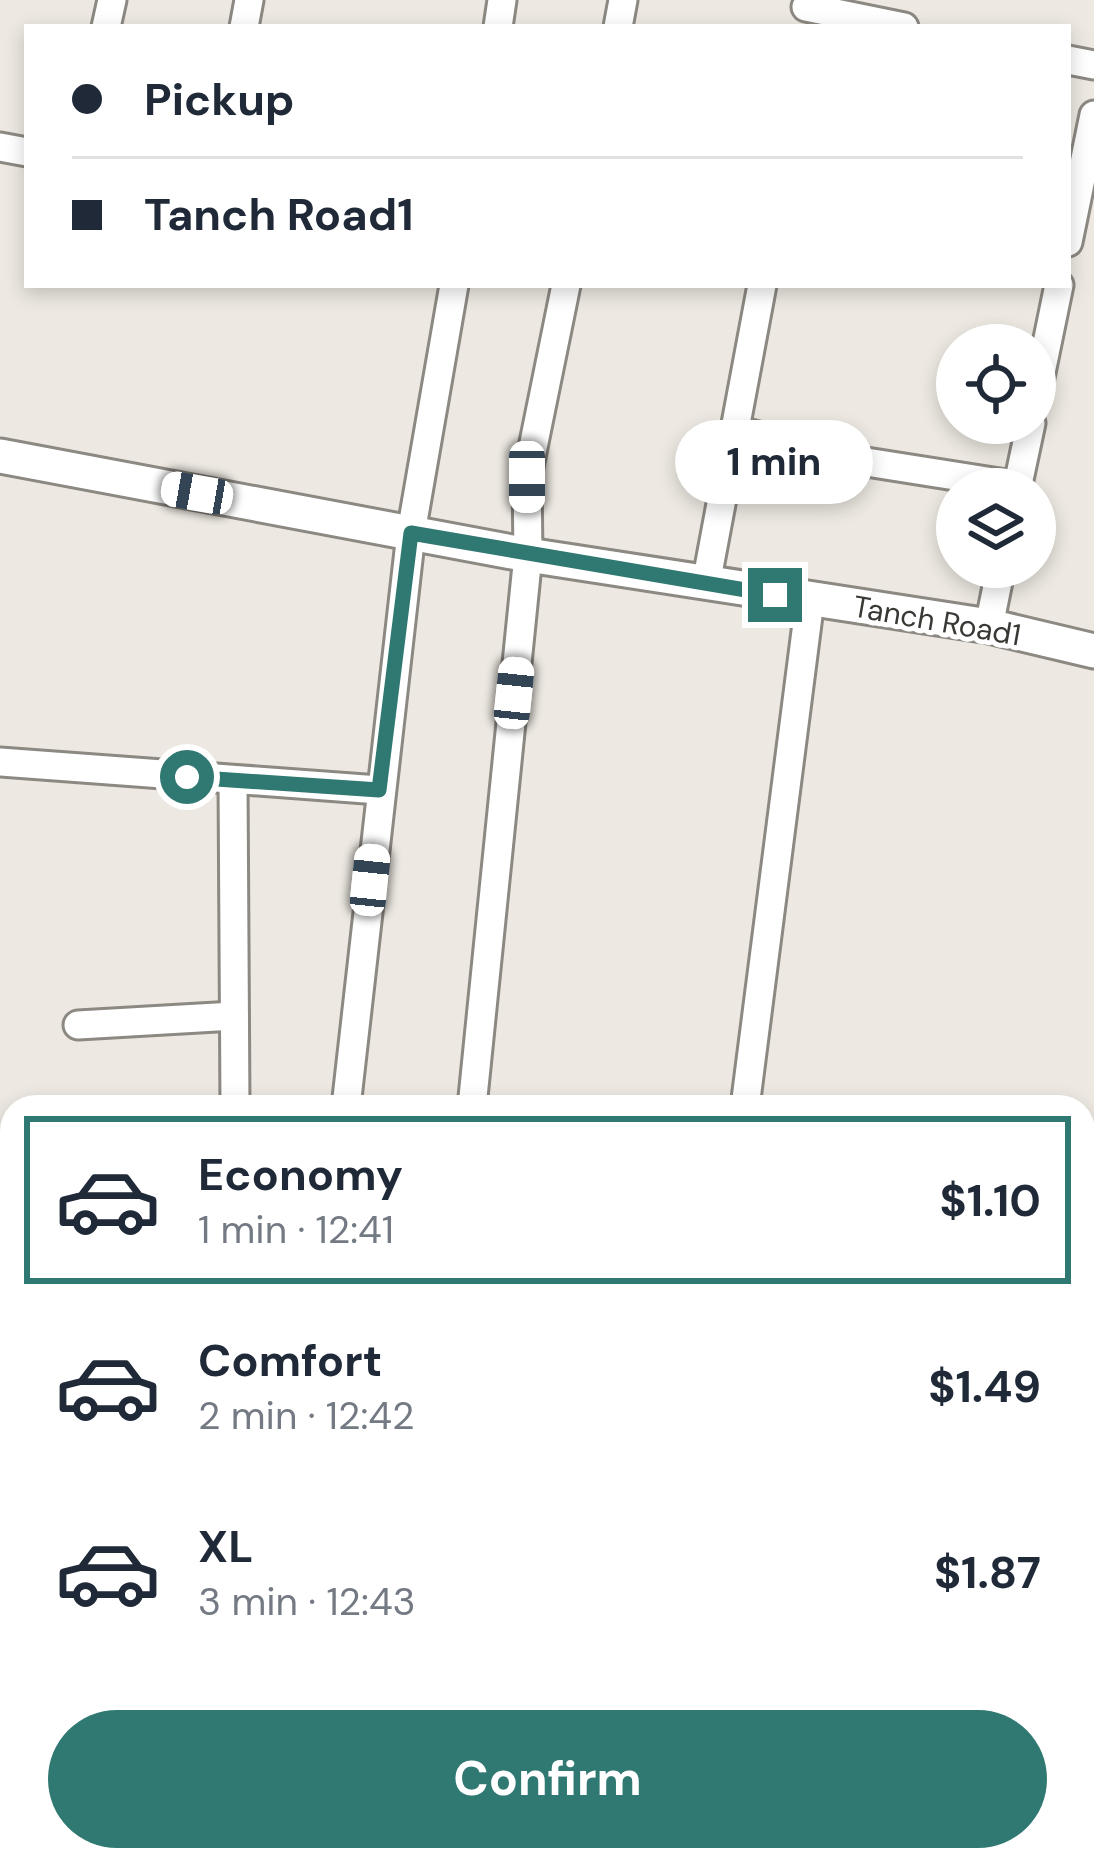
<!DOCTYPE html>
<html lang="en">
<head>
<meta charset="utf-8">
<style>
  body { margin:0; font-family:"DM Sans",sans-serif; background:#f6f6f7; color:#1f2937; height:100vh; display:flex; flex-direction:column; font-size:45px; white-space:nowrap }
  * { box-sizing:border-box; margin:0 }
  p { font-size:39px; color:#747a83 }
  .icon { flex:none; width:66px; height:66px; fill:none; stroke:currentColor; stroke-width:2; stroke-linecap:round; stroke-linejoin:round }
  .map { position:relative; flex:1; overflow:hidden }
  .panel { position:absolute; left:0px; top:1095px; width:1095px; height:777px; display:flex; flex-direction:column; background:#fff; border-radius:36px 36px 0 0; box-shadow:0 6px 18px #0003 }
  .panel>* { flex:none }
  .guide { position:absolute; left:24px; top:24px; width:1047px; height:264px; border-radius:0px; box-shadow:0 6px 18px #0003; display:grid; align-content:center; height:264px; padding:0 48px; background:#fff }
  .fabs { position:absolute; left:936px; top:324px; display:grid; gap:24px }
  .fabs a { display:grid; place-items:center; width:120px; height:120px; border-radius:50%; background:#fff; box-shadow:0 6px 18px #0003; font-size:60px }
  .end { position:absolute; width:54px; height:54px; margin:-27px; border:15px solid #307872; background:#fff; box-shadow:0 0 0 6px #fff }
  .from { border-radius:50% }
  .bubble { position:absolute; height:84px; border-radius:42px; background:#fff; box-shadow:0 6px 18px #0003; font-size:39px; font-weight:700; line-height:84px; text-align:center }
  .car { position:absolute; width:36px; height:72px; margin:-36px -18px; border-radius:15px; box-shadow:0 0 9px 3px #0007; background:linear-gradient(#fff 24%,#345 0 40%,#fff 0 76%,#345 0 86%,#fff 0) }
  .guide b { display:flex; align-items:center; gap:42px; height:114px; font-size:45px }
  .guide b+b { border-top:3px solid #e0e1e3 }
  .guide i { width:30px; height:30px; background:#1f2937 }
  ul { padding:21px 0 0; list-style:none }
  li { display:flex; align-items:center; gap:36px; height:168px; margin:0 24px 18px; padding:0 24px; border:6px solid transparent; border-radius:0px }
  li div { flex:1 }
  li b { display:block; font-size:45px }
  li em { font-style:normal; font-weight:700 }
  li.current { border-color:#307872 }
  li>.icon { width:108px; height:108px; stroke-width:1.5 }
  .cta { display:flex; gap:24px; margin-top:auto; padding:24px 48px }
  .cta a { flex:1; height:138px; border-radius:72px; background:#307872; color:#fff; font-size:48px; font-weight:700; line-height:138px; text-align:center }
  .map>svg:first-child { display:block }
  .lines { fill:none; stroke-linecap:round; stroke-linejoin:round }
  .minor-casing { stroke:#8c8882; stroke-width:33 }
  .tertiary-casing { stroke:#8c8882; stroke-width:39 }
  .minor { stroke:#fff; stroke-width:27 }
  .tertiary { stroke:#fff; stroke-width:33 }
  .route { stroke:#307872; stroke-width:15 }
  .labels { text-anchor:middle; stroke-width:10; stroke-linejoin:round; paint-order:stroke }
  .street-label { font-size:30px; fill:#393835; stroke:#fff }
</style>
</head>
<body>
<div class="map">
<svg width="1094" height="1871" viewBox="0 0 1094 1871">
  <rect width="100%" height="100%" fill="#ede9e2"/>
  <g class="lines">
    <!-- minor casing -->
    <g class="minor-casing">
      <g id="minor">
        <path d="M806 7 904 27"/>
        <path d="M106 27 112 0"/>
        <path d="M244 27 249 0"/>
        <path d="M498 27 502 0"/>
        <path d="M618 27 623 0"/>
        <path d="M1068 60 1094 65"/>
        <path d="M0 147 27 152"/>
        <path d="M1068 242 1094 115"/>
        <path d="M1035 402 1059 285"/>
        <path d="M735 430 841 458 1018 486"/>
        <path d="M1017 489 1031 423"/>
        <path d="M706 584 762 285"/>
        <path d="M989 626 1001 567"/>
        <path d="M0 762 379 790"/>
        <path d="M233 781 235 1107"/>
        <path d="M78 1025 234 1016"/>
        <path d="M346 1107 411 533 454 285"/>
        <path d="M472 1107 528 555 527 477 566 285"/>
        <path d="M745 1107 810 600"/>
        <path d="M0 1252 12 1251"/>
        <path d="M0 1449 12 1453"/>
        <path d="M1083 1604 1094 1606"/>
        <path d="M0 1610H12"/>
        <path d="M1083 1694 1094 1700"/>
        <path d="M0 1761 12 1662"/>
        <path d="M787 1871 789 1860"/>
        <path d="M858 1871 860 1860"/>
        <path d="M1084 1871 1094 1825"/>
      </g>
    </g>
    <!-- tertiary casing -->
    <g class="tertiary-casing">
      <path id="tertiary" d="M0 456 528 555 989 626 1094 651"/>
    </g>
    <!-- minor -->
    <use href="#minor" class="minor"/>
    <!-- tertiary -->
    <use href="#tertiary" class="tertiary"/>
  </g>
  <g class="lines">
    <!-- route -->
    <path class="route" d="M187 777 379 790 411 533 775 595"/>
  </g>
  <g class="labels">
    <!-- street labels -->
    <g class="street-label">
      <text transform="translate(937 621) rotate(10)" y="10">Tanch Road1</text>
    </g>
  </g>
</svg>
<div class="fabs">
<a><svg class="icon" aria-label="locate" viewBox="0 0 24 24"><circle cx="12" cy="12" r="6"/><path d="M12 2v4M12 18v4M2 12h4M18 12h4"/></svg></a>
<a><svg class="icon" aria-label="layers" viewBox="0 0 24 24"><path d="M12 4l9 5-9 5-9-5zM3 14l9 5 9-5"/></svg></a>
</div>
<i class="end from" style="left:187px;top:777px"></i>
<i class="end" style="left:775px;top:595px"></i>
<div class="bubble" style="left:675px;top:420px;width:198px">1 min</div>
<i class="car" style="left:527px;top:477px;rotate:180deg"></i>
<i class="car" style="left:197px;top:493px;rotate:280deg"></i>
<i class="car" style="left:514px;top:693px;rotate:6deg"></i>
<i class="car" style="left:370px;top:880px;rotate:6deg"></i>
<div class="guide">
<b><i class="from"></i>Pickup</b>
<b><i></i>Tanch Road1</b>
</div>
<section class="panel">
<ul>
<li class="current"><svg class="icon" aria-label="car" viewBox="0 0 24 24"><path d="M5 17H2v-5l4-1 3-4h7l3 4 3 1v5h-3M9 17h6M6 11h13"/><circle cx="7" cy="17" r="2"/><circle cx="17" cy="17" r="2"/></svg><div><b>Economy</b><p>1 min · 12:41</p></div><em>$1.10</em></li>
<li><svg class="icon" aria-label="car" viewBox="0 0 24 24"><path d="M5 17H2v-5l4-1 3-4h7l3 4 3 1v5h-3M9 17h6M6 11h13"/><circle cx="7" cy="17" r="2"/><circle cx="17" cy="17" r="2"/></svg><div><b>Comfort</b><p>2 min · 12:42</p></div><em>$1.49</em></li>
<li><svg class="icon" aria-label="car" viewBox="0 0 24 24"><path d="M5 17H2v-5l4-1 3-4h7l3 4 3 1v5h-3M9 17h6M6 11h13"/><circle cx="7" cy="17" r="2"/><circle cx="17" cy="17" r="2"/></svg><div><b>XL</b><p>3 min · 12:43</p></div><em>$1.87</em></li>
</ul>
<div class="cta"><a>Confirm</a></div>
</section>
</div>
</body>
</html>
